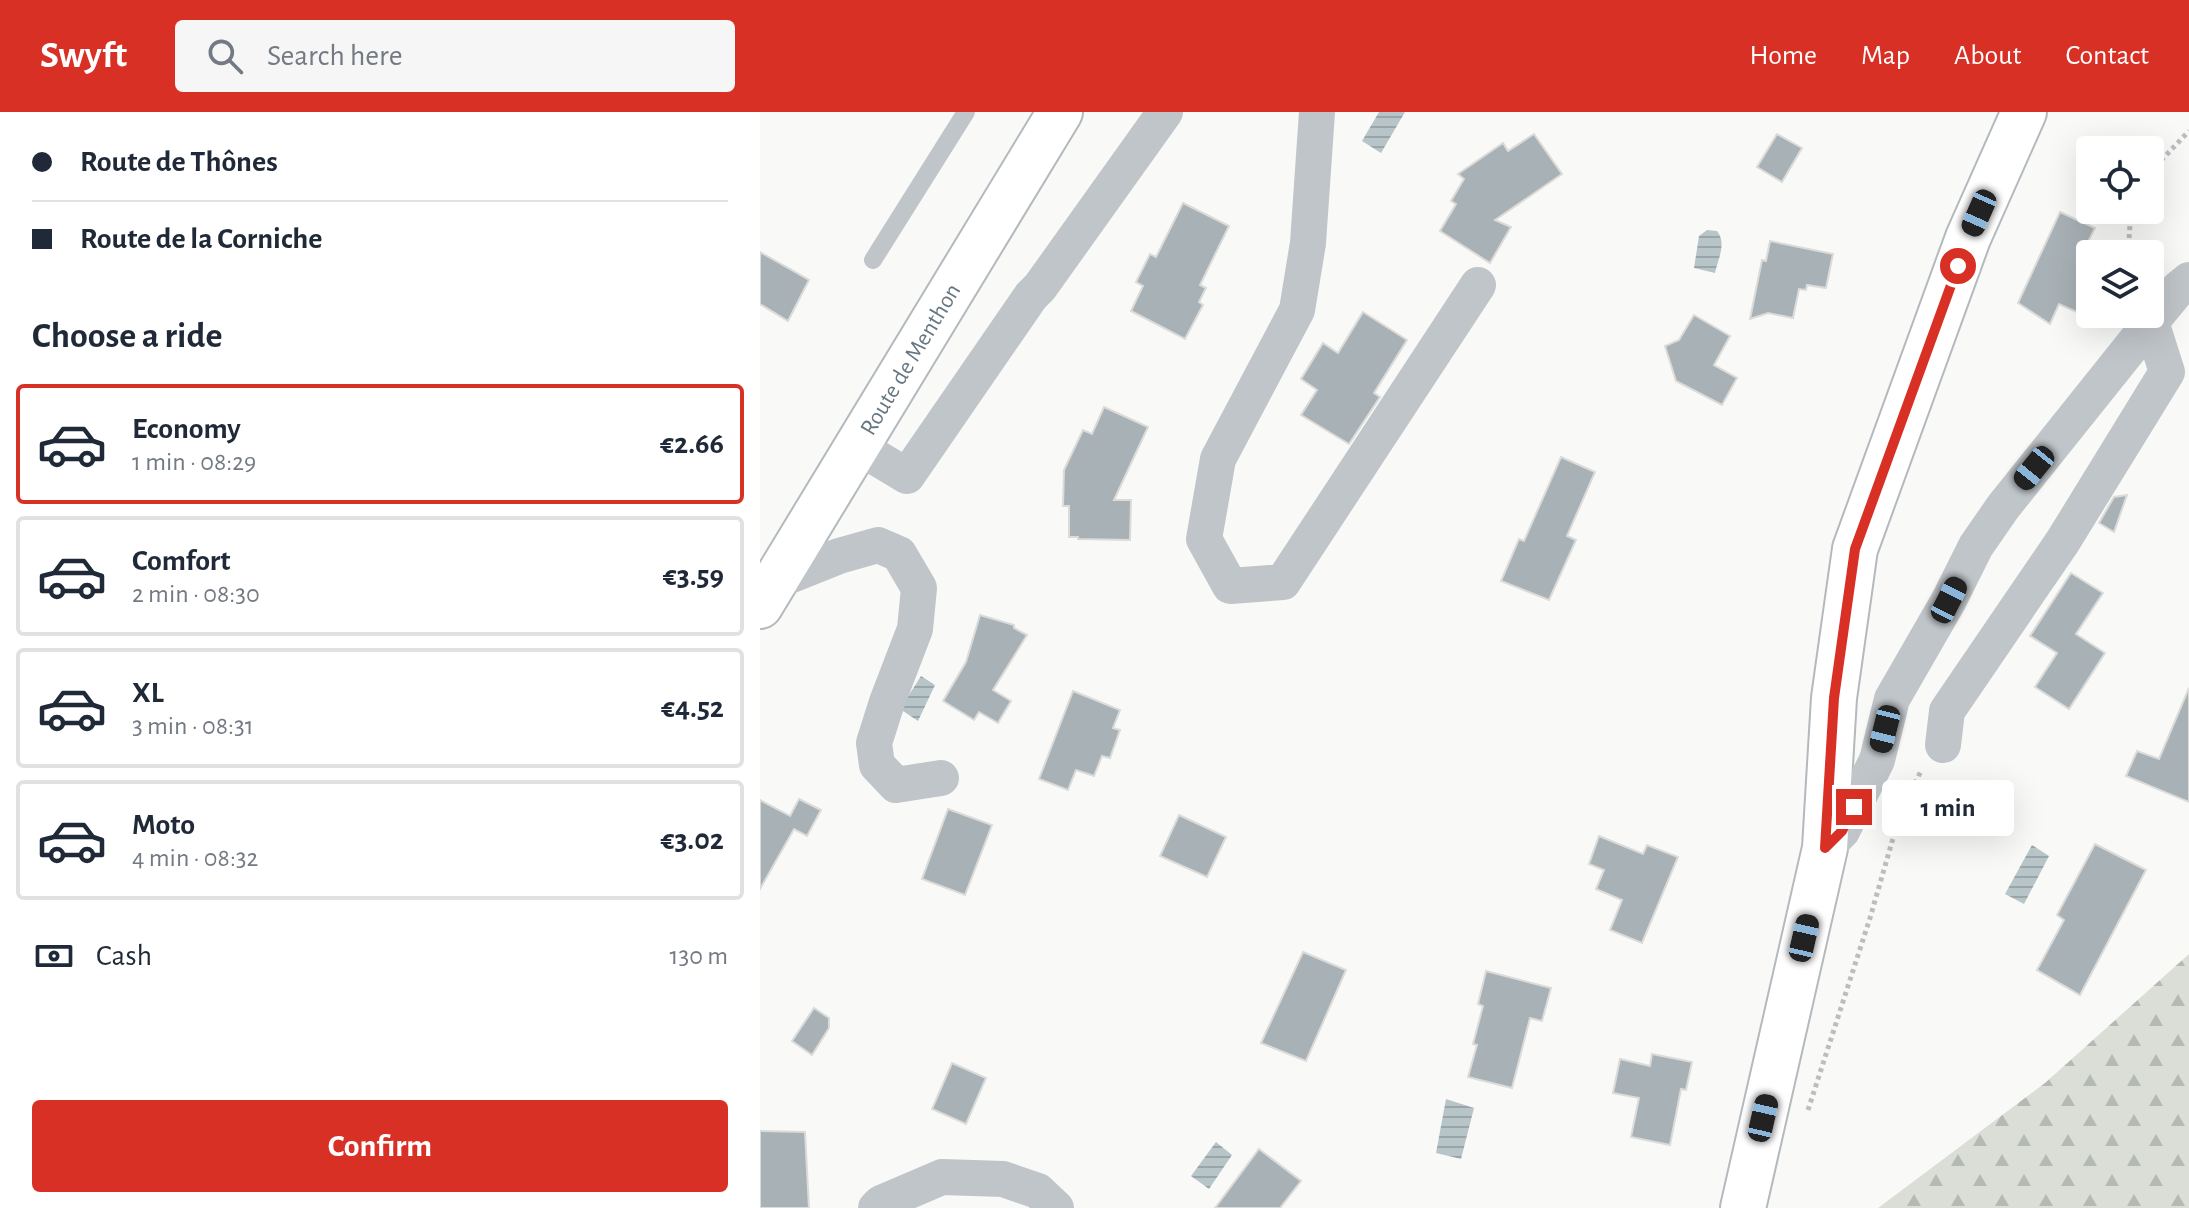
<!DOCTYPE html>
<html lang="en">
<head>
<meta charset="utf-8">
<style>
  body { margin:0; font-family:"Alegreya Sans",sans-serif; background:#f6f6f7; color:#1f2937; height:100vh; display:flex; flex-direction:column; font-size:30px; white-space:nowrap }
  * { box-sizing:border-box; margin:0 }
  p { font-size:26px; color:#747a83 }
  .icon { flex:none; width:44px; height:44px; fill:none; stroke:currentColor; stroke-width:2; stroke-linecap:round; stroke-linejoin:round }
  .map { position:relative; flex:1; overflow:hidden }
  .drawer { display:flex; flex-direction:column; background:#fff; width:760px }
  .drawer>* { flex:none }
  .hud { display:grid; align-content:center; height:176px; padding:0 32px; background:#fff }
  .tools { position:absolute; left:1316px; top:24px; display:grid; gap:16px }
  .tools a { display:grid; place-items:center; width:88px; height:88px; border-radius:8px; background:#fff; box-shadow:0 8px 32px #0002; font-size:40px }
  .end { position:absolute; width:36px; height:36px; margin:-18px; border:10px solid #d93025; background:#fff; box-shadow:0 0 0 4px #fff }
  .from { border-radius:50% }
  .bubble { position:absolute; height:56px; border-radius:8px; background:#fff; box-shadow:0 8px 32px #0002; font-size:26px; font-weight:700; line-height:56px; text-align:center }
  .car { position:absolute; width:24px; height:48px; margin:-24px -12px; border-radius:10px; box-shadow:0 0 6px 2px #0007; background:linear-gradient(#222 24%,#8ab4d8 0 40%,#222 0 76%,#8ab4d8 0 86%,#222 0) }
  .hud b { display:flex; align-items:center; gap:28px; height:76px; font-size:30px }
  .hud b+b { border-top:2px solid #e0e1e3 }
  .hud i { width:20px; height:20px; background:#1f2937 }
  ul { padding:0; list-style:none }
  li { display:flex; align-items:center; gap:24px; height:120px; margin:0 16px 12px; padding:0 16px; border:4px solid #e0e1e3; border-radius:8px }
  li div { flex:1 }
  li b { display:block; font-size:30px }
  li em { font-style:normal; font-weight:700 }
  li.current { border-color:#d93025 }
  li>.icon { width:72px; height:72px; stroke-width:1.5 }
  h2 { padding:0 32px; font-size:36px; line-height:96px }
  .pay { display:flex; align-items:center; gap:20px; height:88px; padding:0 32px; font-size:30px }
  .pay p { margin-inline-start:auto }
  .action { display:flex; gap:16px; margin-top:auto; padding:16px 32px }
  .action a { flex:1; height:92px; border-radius:8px; background:#d93025; color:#fff; font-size:32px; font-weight:700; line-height:92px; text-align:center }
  header { display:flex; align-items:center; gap:48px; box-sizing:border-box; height:112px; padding:0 40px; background:#d93025; color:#fff }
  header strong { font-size:38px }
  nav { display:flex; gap:44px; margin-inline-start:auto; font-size:28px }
  .search { width:560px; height:72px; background:#f6f6f7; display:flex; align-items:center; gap:20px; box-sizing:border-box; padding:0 28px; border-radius:8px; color:#747a83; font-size:30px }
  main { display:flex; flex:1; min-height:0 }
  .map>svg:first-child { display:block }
  .forest { fill:url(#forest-firs) }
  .water { fill:url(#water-rules) }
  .building { fill:#a8b1b6; stroke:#dbdbd9; stroke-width:2 }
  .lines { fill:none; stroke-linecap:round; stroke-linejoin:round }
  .secondary-casing { stroke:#b3b9bd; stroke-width:48 }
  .path { stroke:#bbbec1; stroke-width:5; stroke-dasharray:4 4; stroke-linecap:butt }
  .service { stroke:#c0c5c9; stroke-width:18 }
  .minor { stroke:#c0c5c9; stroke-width:36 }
  .secondary { stroke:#fff; stroke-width:44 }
  .route { stroke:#d93025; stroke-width:10 }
  .labels { text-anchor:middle; stroke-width:8; stroke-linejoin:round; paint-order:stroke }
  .street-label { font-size:24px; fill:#667781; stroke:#fff }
</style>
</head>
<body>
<header>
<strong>Swyft</strong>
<div class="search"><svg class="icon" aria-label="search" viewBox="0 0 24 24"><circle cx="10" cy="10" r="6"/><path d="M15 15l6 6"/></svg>Search here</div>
<nav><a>Home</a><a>Map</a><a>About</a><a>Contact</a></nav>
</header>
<main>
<section class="drawer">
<div class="hud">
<b><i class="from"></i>Route de Thônes</b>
<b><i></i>Route de la Corniche</b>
</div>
<h2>Choose a ride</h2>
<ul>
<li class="current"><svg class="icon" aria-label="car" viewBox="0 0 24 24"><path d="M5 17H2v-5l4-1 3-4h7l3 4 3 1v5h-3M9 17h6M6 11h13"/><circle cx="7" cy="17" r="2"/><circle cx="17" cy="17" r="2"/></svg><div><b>Economy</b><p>1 min · 08:29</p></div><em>€2.66</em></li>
<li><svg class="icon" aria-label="car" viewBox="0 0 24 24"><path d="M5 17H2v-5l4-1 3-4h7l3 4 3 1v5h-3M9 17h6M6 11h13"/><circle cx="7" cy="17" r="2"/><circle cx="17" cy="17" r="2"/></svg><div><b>Comfort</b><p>2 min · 08:30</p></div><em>€3.59</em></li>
<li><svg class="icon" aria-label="car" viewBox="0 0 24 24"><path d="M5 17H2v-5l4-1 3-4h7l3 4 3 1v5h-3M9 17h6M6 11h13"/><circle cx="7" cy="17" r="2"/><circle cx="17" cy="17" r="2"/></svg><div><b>XL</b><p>3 min · 08:31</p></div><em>€4.52</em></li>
<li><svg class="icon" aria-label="car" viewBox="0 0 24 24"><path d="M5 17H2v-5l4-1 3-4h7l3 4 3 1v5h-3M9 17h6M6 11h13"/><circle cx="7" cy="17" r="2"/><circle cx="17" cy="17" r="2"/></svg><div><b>Moto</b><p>4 min · 08:32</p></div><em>€3.02</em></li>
</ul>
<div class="pay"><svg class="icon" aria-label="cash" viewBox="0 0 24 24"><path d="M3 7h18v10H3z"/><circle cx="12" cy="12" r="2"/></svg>Cash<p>130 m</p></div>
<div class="action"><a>Confirm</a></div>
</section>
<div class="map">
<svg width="1429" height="1096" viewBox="0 0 1429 1096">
  <defs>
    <pattern id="forest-firs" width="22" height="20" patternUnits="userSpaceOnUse" patternTransform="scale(2)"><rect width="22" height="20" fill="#daded7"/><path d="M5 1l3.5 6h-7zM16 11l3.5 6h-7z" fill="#b5b9b4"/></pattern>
    <pattern id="water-rules" width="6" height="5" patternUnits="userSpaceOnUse" patternTransform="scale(2)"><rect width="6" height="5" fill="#b8c5c8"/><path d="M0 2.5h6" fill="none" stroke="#99a5a8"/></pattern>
  </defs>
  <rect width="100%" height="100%" fill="#f9f9f7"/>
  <!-- forest -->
  <path class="forest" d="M1429 842V1096H1118L1285 971Z"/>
  <!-- water -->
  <g class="water">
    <path d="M619 0H645L621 41 602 29Z"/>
    <path d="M947 118 957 119C967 131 958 147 955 161L934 156 939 124Z"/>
    <path d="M161 564 175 573 158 609 140 597Z"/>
    <path d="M1272 733 1289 744 1264 792 1245 782Z"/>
    <path d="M686 987 714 996 701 1047 676 1041Z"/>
    <path d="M456 1030 472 1043 449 1077 431 1064Z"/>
  </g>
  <!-- building -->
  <g class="building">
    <path d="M774 22 802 62 735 108 751 115 730 151 680 119 696 92 691 89 704 67 698 62 743 31 748 39Z"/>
    <path d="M1017 22 1042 36 1022 70 997 55Z"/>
    <path d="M423 91 469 114 440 173 446 176 439 190 443 193 425 227 371 199 383 174 376 170 390 142 396 145Z"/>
    <path d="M1300 100 1335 116 1328 130 1336 133 1330 142V206L1299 192 1290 212 1258 191Z"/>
    <path d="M1010 129 1073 142 1066 176 1047 173 1046 178 1039 177 1033 206 1008 201 990 207 1002 148 1006 149Z"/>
    <path d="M0 140 49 168 28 209 0 192Z"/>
    <path d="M603 200 647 228 614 281 620 285 589 332 541 303 557 278 541 267 563 231 578 241Z"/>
    <path d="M934 203 970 224 954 253 977 266 962 293 916 269 905 234 919 228Z"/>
    <path d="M344 295 388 315 354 388H371L370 428 318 427V425H309V394H303L304 358 323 318 332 322Z"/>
    <path d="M801 345 835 360 807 424 816 428 789 488 741 469 759 427 764 429Z"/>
    <path d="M1367 383 1354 420 1339 411 1354 385Z"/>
    <path d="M1311 461 1343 481 1316 522 1345 541 1309 597 1275 575 1297 541 1270 524Z"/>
    <path d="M220 503 254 513V516L267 523 233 578 251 589 238 611 219 600 214 608 183 589 206 550Z"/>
    <path d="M1429 576V690L1366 664 1377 639 1399 647Z"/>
    <path d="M313 579 360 598 353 616 360 618 350 646 342 644 334 664 316 658 308 678 279 667Z"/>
    <path d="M39 687 61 698 47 724 34 717 0 777V688L30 704Z"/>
    <path d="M188 697 232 713 205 783 162 767Z"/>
    <path d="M419 703 466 725 447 765 400 744Z"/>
    <path d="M839 724 883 742 887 733 918 745 882 831 850 818 862 788 836 777 844 758 829 752Z"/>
    <path d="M1335 732 1386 758 1320 883 1277 858 1304 808 1297 803Z"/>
    <path d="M543 840 586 858 546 949 501 931Z"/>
    <path d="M726 859 791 876 782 909 770 906 752 976 708 965 717 933 713 932 723 894 718 892Z"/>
    <path d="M54 896 69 906V916L52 943 32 929Z"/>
    <path d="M892 942 932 950 926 978 921 977 910 1033 871 1025 879 986 853 981 860 947 890 954Z"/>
    <path d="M192 951 226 966 206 1012 172 997Z"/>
    <path d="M0 1019 45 1020 49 1096H0Z"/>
    <path d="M499 1037 541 1069 520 1096H455Z"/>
  </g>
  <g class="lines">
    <!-- secondary casing -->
    <g class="secondary-casing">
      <g id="secondary">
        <path d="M0 494 300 0"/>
        <path d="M983 1096 1065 736 1074 586 1095 437 1208 126 1264 0"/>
      </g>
    </g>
    <!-- path -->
    <g class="path">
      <path d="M1390 60 1429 19"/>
      <path d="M1368 142 1371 98"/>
      <path d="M1048 998 1110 806 1140 702 1161 659"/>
    </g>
    <!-- service -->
    <path class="service" d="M113 148 206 0"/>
    <!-- minor -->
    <g class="minor">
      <path d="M557 0 548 131 537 198 458 347 444 427 470 474 523 470 718 173"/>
      <path d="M97 334 147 364 271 184 280 175 405 0"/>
      <path d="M14 470 79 444 118 433 139 442 159 476 155 517 127 590 114 631 117 653 136 673 181 666"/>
      <path d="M1183 633 1187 599 1303 429 1407 260 1391 210"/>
      <path d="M1065 736 1082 719 1117 648 1132 587 1189 488 1216 434 1243 395 1391 210 1419 176 1429 168"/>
      <path d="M116 1096 121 1091 182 1065 243 1067 278 1079 296 1096"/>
    </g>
    <!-- secondary -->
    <use href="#secondary" class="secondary"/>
  </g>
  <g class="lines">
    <!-- route -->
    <path class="route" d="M1094 695 1082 719 1065 736 1074 586 1095 437 1198 154"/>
  </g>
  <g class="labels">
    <!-- street labels -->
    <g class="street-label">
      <text transform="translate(150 247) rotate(-59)" y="8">Route de Menthon</text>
    </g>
  </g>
</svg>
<div class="tools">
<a><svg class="icon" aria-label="locate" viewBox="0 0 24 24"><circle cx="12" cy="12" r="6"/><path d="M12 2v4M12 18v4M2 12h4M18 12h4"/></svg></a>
<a><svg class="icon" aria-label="layers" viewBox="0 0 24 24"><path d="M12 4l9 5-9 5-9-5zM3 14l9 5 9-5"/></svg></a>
</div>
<i class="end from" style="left:1198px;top:154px"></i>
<i class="end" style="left:1094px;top:695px"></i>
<div class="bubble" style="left:1122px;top:668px;width:132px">1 min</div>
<i class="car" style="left:1219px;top:101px;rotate:204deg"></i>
<i class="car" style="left:1274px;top:356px;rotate:219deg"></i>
<i class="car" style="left:1189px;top:488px;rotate:27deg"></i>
<i class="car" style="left:1125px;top:617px;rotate:194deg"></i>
<i class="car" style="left:1044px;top:826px;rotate:13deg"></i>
<i class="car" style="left:1003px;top:1006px;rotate:13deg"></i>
</div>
</main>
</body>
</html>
